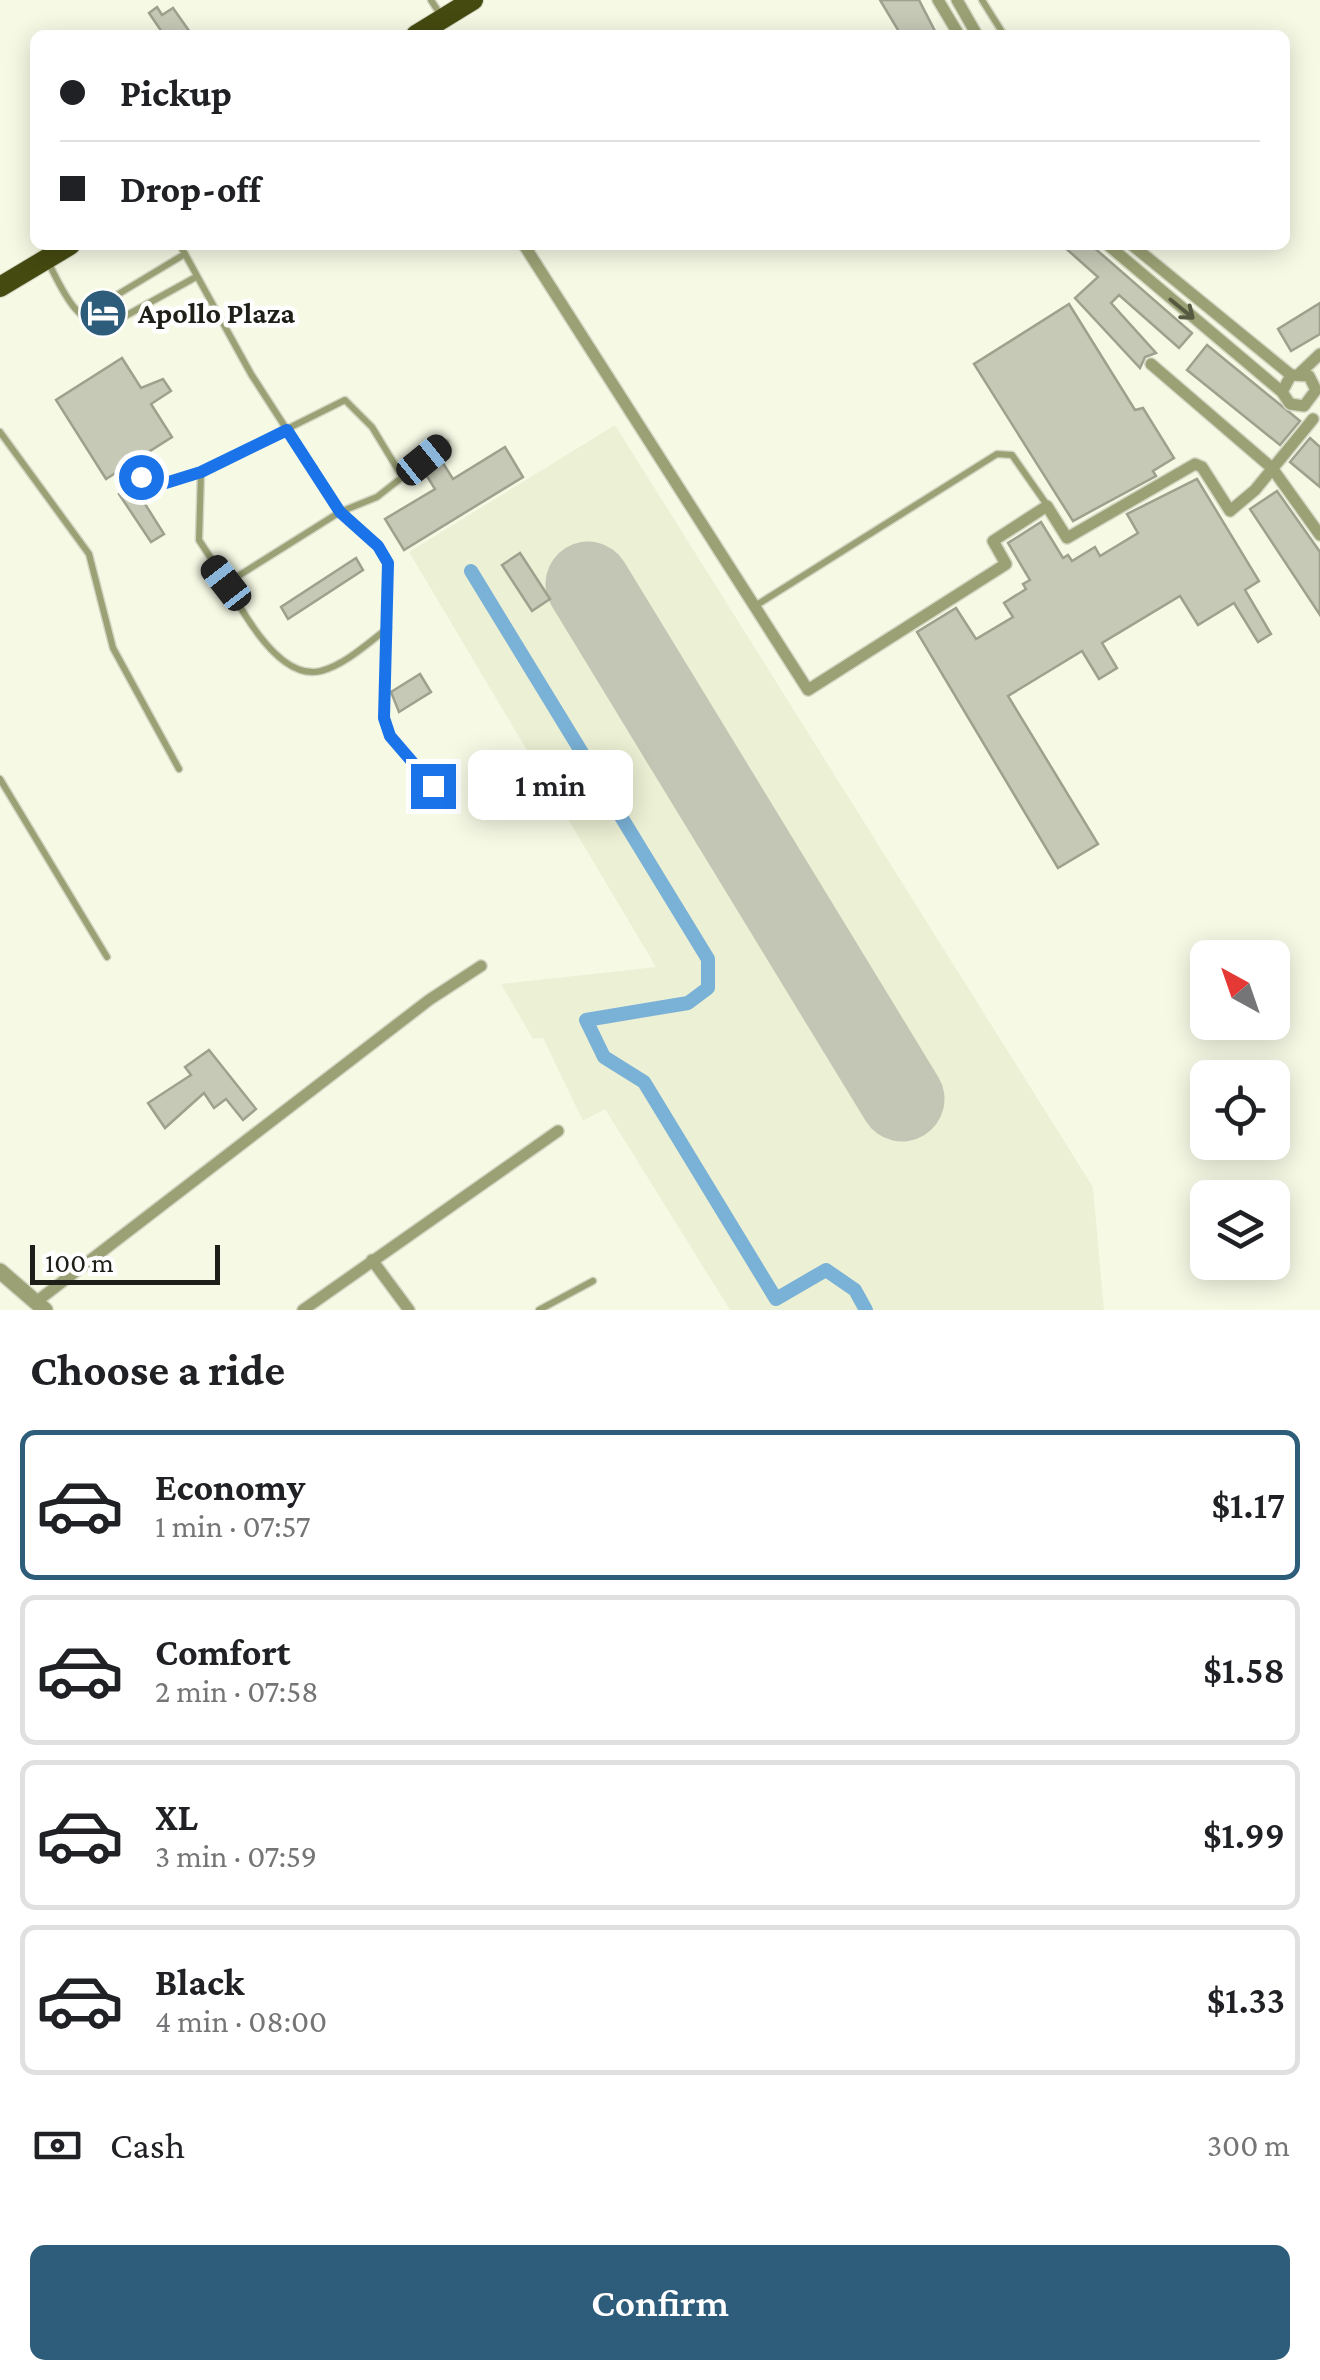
<!DOCTYPE html>
<html lang="en">
<head>
<meta charset="utf-8">
<style>
  body { margin:0; font-family:"Crimson Pro",serif; background:#f6f6f6; color:#202124; height:100vh; display:flex; flex-direction:column; font-size:38px; white-space:nowrap }
  * { box-sizing:border-box; margin:0 }
  p { font-size:32px; color:#757577 }
  .icon { flex:none; width:55px; height:55px; fill:none; stroke:currentColor; stroke-width:2; stroke-linecap:round; stroke-linejoin:round }
  .map { position:relative; height:1310px; overflow:hidden }
  .sheet { display:flex; flex-direction:column; background:#fff; flex:1 }
  .sheet>* { flex:none }
  .top-card { position:absolute; left:30px; top:30px; width:1260px; height:220px; border-radius:15px; box-shadow:0 5px 25px #0003; display:grid; align-content:center; height:220px; padding:0 30px; background:#fff }
  .needle { width:65px; rotate:320deg }
  .tools { position:absolute; left:1190px; top:940px; display:grid; gap:20px }
  .tools a { display:grid; place-items:center; width:100px; height:100px; border-radius:15px; background:#fff; box-shadow:0 5px 25px #0003; font-size:50px }
  .scale { position:absolute; left:30px; bottom:25px; width:190px; box-sizing:border-box; padding-left:10px; border:5px solid #1e1f18; border-top:0; font-size:28px; line-height:35px; white-space:nowrap; color:#1e1f18; -webkit-text-stroke:8px #fff; paint-order:stroke }
  .end { position:absolute; width:45px; height:45px; margin:-22px; border:12px solid #1a73e8; background:#fff; box-shadow:0 0 0 5px #fff }
  .from { border-radius:50% }
  .bubble { position:absolute; height:70px; border-radius:15px; background:#fff; box-shadow:0 5px 25px #0003; font-size:32px; font-weight:600; line-height:70px; text-align:center }
  .car { position:absolute; width:30px; height:60px; margin:-30px -15px; border-radius:12px; box-shadow:0 0 8px 2px #0007; background:linear-gradient(#222 24%,#8ab4d8 0 40%,#222 0 76%,#8ab4d8 0 86%,#222 0) }
  .top-card b { display:flex; align-items:center; gap:35px; height:95px; font-size:38px }
  .top-card b+b { border-top:2px solid #e0e0e0 }
  .top-card i { width:25px; height:25px; background:#202124 }
  ul { padding:0; list-style:none }
  li { display:flex; align-items:center; gap:30px; height:150px; margin:0 20px 15px; padding:0 10px; border:5px solid #e0e0e0; border-radius:15px }
  li div { flex:1 }
  li b { display:block; font-size:38px }
  li em { font-style:normal; font-weight:600 }
  li.current { border-color:#2d5d7b }
  li>.icon { width:90px; height:90px; stroke-width:1.5 }
  h2 { padding:0 30px; font-size:45px; line-height:120px }
  .pay { display:flex; align-items:center; gap:25px; height:110px; padding:0 30px; font-size:38px }
  .pay p { margin-inline-start:auto }
  .cta { display:flex; gap:20px; margin-top:auto; padding:20px 30px }
  .cta a { flex:1; height:115px; border-radius:15px; background:#2d5d7b; color:#fff; font-size:40px; font-weight:600; line-height:115px; text-align:center }
  .map>svg:first-child { display:block }
  .built { fill:#ecf0d4 }
  .lines { fill:none; stroke-linecap:round; stroke-linejoin:round }
  .canal { stroke:#7ab1d6; stroke-width:14 }
  .runway { stroke:#c4c6b5; stroke-width:85 }
  .building { fill:#c6c9b6; stroke:#9ea18e; stroke-width:2.5 }
  .service-casing { stroke:#d3d7c4; stroke-width:9 }
  .minor-casing { stroke:#d3d7c4; stroke-width:14 }
  .tertiary-casing { stroke:#d3d7c4; stroke-width:18 }
  .trunk-casing { stroke:#d3d7c4; stroke-width:22 }
  .service { stroke:#9ba174; stroke-width:6 }
  .minor { stroke:#9ba174; stroke-width:11 }
  .tertiary { stroke:#9ba174; stroke-width:15 }
  .trunk { stroke:#454a10; stroke-width:20 }
  .oneway { stroke:#565a41 }
  .route { stroke:#1a73e8; stroke-width:12 }
  .labels { text-anchor:middle; stroke-width:9; stroke-linejoin:round; paint-order:stroke }
  .poi-label { font-size:30px; font-weight:bold; fill:#1e1f18; stroke:#fff; text-anchor:start }
</style>
</head>
<body>
<div class="map">
<svg width="1320" height="1310" viewBox="0 0 1320 1310">
  <rect width="100%" height="100%" fill="#f6fae5"/>
  <!-- built -->
  <path class="built" d="M615 425 1093 1187 1104 1310H730L605 1109 583 1121 543 1038 533 1039 501 984 656 967 409 552Z"/>
  <g class="lines">
    <!-- canal -->
    <path class="canal" d="M471 571 708 959V988L688 1003 586 1020 604 1057 644 1082 776 1299 826 1270 855 1290 866 1310"/>
    <!-- runway -->
    <path class="runway" d="M588 584 902 1099"/>
  </g>
  <!-- building -->
  <g class="building">
    <path d="M880 0H919L937 35H901Z"/>
    <path d="M157 7 162 15 173 8 192 35H164L149 13Z"/>
    <path d="M1062 245H1091L1192 333 1179 348 1119 295 1111 303 1156 353 1145 357 1140 368 1075 298 1098 277Z"/>
    <path d="M1320 303V334L1291 351 1278 329Z"/>
    <path d="M1069 304 1135 410 1143 408 1174 458 1153 471 1156 476 1073 521 974 364Z"/>
    <path d="M1207 345 1300 421 1280 445 1187 370Z"/>
    <path d="M122 358 141 388 163 379 171 391 151 404 172 437 106 479 56 400Z"/>
    <path d="M1310 438 1320 447V487L1290 462Z"/>
    <path d="M505 447 523 477 404 550 385 519 435 489 423 470 441 460 453 479Z"/>
    <path d="M1197 479 1259 581 1245 590 1271 634 1258 642 1234 603 1198 625 1180 596 1102 643 1117 668 1099 679 1082 651 1008 696 1098 844 1058 868 917 632 956 608 976 639 1013 617 1004 603 1026 589 1023 584 1030 580 1008 543 1041 522 1063 558 1068 555 1072 561 1095 547 1100 556 1138 533 1127 514Z"/>
    <path d="M133 485 164 534 151 542 119 494Z"/>
    <path d="M1277 491 1320 552V615L1250 509Z"/>
    <path d="M520 553 550 599 532 611 502 565Z"/>
    <path d="M356 558 363 570 288 619 281 607Z"/>
    <path d="M420 674 431 692 399 712 391 692Z"/>
    <path d="M209 1050 256 1109 243 1120 226 1099 214 1108 204 1093 165 1128 148 1103 191 1075 185 1067Z"/>
  </g>
  <g class="lines">
    <!-- service casing -->
    <g class="service-casing">
      <g id="service">
        <path d="M431 0 442 17"/>
        <path d="M982 0 1004 35"/>
        <path d="M180 245 251 374 340 512 378 546 387 563 384 718 390 736 433 786"/>
        <path d="M47 260C61 286 75 326 109 325L196 277"/>
        <path d="M82 316 185 254"/>
        <path d="M0 432 89 554 113 648 179 769"/>
        <path d="M141 477 156 485 200 472"/>
        <path d="M227 583 199 540 201 472 345 400 372 427 403 478"/>
        <path d="M755 606 997 454 1012 455 1047 505"/>
        <path d="M388 628C368 643 346 664 321 671 280 681 242 612 227 583L340 512 377 497 446 443"/>
        <path d="M0 779 107 957"/>
        <path d="M539 1310 593 1281"/>
      </g>
    </g>
    <!-- minor casing -->
    <g class="minor-casing">
      <g id="minor">
        <path d="M938 0 959 35"/>
        <path d="M957 0 977 35"/>
        <path d="M524 245 808 690 1006 564 993 541 1047 506 1067 538 1195 464 1202 467 1230 511 1255 490 1313 419"/>
        <path d="M1108 245 1282 392 1290 404 1304 406 1316 390 1309 376 1291 375 1282 392"/>
        <path d="M1132 245 1291 375"/>
        <path d="M1151 364 1272 468 1320 535"/>
        <path d="M1300 373 1320 354"/>
        <path d="M372 1260 409 1310"/>
        <path d="M36 1302 429 1000 481 966"/>
        <path d="M303 1310 558 1131"/>
      </g>
    </g>
    <!-- tertiary casing -->
    <g class="tertiary-casing">
      <path id="tertiary" d="M0 1271 45 1310"/>
    </g>
    <!-- trunk casing -->
    <g class="trunk-casing">
      <g id="trunk">
        <path d="M416 35 473 0"/>
        <path d="M0 287 70 245"/>
      </g>
    </g>
    <!-- service -->
    <use href="#service" class="service"/>
    <!-- minor -->
    <use href="#minor" class="minor"/>
    <!-- tertiary -->
    <use href="#tertiary" class="tertiary"/>
    <!-- trunk -->
    <use href="#trunk" class="trunk"/>
  </g>
  <!-- one-way arrows -->
  <defs><path id="oneway-shaft" d="M-6 0H5M1.5-3L5.5 0L1.5 3" fill="none" stroke-width="1.6" stroke-linecap="round" stroke-linejoin="round" transform="scale(2.5)"/></defs>
  <use class="oneway" href="#oneway-shaft" transform="translate(1182 309) rotate(39)"/>
  <g class="lines">
    <!-- route -->
    <path class="route" d="M141 477 156 486 201 472 287 430 340 512 378 546 388 563 384 718 390 736 433 786"/>
  </g>
  <!-- icons -->
  <defs>
    <g id="hotel-disc" transform="scale(2.5)"><circle r="9.5" fill="#2d5d7b" stroke="#fff"/><path d="M-6-4.5h1.5V1H6V5H4.5V3h-9V5H-6ZM-4 0a1.8 1.8 0 1 1 3.6 0ZM.5 0V-2.5h3Q6-2.5 6 0Z" fill="#fff"/></g>
  </defs>
  <g fill-rule="evenodd">
    <use href="#hotel-disc" x="103" y="313"/>
  </g>
  <g class="labels">
    <!-- poi labels -->
    <g class="poi-label">
      <text x="138" y="323">Apollo Plaza</text>
    </g>
  </g>
</svg>
<div class="tools">
<a><svg class="needle" viewBox="-14 -14 28 28"><path d="M0-13l5 13h-10z" fill="#e53935"/><path d="M0 13l5-13h-10z" fill="#757577"/></svg></a>
<a><svg class="icon" aria-label="locate" viewBox="0 0 24 24"><circle cx="12" cy="12" r="6"/><path d="M12 2v4M12 18v4M2 12h4M18 12h4"/></svg></a>
<a><svg class="icon" aria-label="layers" viewBox="0 0 24 24"><path d="M12 4l9 5-9 5-9-5zM3 14l9 5 9-5"/></svg></a>
</div>
<div class="scale">100 m</div>
<i class="end from" style="left:141px;top:477px"></i>
<i class="end" style="left:433px;top:786px"></i>
<div class="bubble" style="left:468px;top:750px;width:165px">1 min</div>
<i class="car" style="left:424px;top:460px;rotate:51deg"></i>
<i class="car" style="left:226px;top:583px;rotate:322deg"></i>
<div class="top-card">
<b><i class="from"></i>Pickup</b>
<b><i></i>Drop-off</b>
</div>
</div>
<section class="sheet">
<h2>Choose a ride</h2>
<ul>
<li class="current"><svg class="icon" aria-label="car" viewBox="0 0 24 24"><path d="M5 17H2v-5l4-1 3-4h7l3 4 3 1v5h-3M9 17h6M6 11h13"/><circle cx="7" cy="17" r="2"/><circle cx="17" cy="17" r="2"/></svg><div><b>Economy</b><p>1 min · 07:57</p></div><em>$1.17</em></li>
<li><svg class="icon" aria-label="car" viewBox="0 0 24 24"><path d="M5 17H2v-5l4-1 3-4h7l3 4 3 1v5h-3M9 17h6M6 11h13"/><circle cx="7" cy="17" r="2"/><circle cx="17" cy="17" r="2"/></svg><div><b>Comfort</b><p>2 min · 07:58</p></div><em>$1.58</em></li>
<li><svg class="icon" aria-label="car" viewBox="0 0 24 24"><path d="M5 17H2v-5l4-1 3-4h7l3 4 3 1v5h-3M9 17h6M6 11h13"/><circle cx="7" cy="17" r="2"/><circle cx="17" cy="17" r="2"/></svg><div><b>XL</b><p>3 min · 07:59</p></div><em>$1.99</em></li>
<li><svg class="icon" aria-label="car" viewBox="0 0 24 24"><path d="M5 17H2v-5l4-1 3-4h7l3 4 3 1v5h-3M9 17h6M6 11h13"/><circle cx="7" cy="17" r="2"/><circle cx="17" cy="17" r="2"/></svg><div><b>Black</b><p>4 min · 08:00</p></div><em>$1.33</em></li>
</ul>
<div class="pay"><svg class="icon" aria-label="cash" viewBox="0 0 24 24"><path d="M3 7h18v10H3z"/><circle cx="12" cy="12" r="2"/></svg>Cash<p>300 m</p></div>
<div class="cta"><a>Confirm</a></div>
</section>
</body>
</html>
